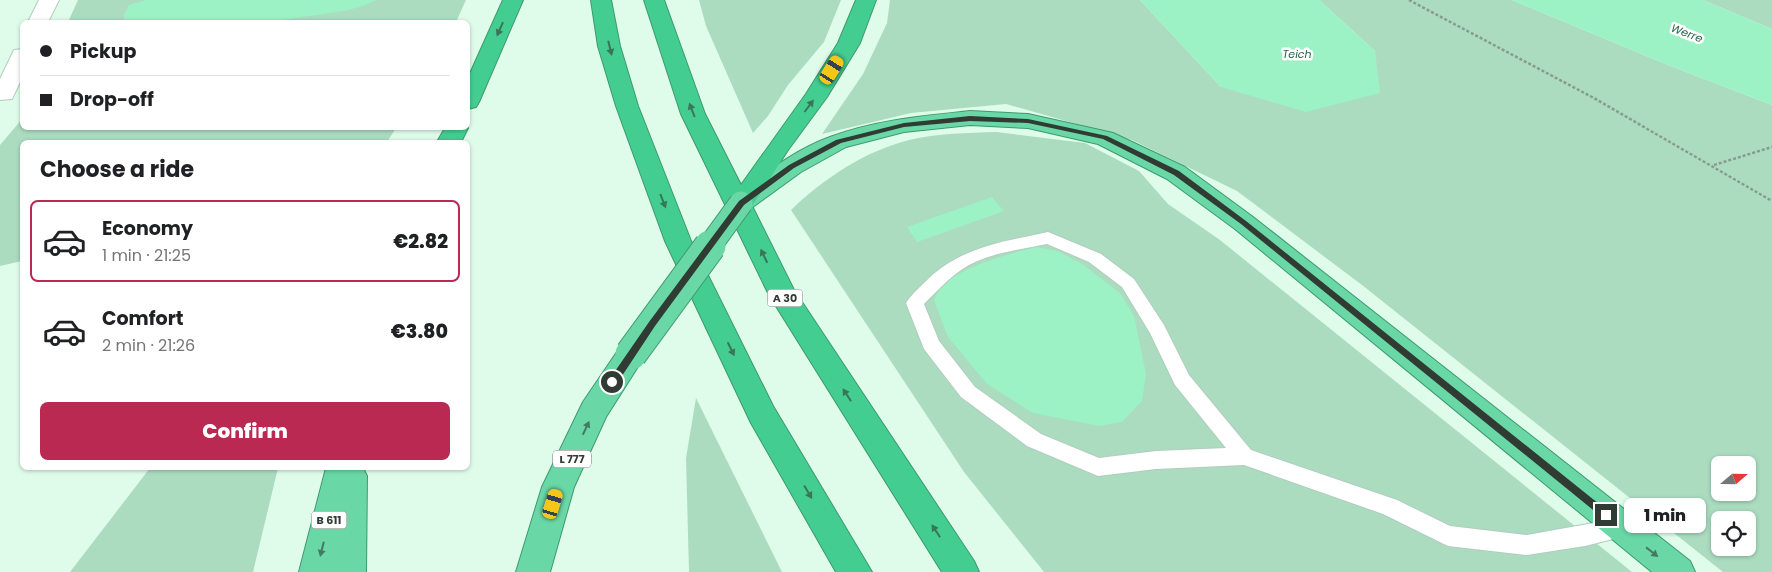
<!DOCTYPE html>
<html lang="en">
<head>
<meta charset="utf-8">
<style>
  body { margin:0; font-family:Poppins,sans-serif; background:#f2f2f2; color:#202124; height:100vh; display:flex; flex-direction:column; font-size:19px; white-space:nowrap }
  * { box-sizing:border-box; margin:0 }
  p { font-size:16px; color:#757577 }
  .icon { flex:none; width:28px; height:28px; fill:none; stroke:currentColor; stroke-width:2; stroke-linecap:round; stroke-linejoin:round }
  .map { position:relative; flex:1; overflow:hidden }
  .side { position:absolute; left:20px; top:140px; width:450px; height:330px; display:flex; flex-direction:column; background:#fff; border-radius:8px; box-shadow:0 1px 4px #0004 }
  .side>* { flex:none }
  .guide { position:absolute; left:20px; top:20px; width:450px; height:110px; border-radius:8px; box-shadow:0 1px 4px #0004; display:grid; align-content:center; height:110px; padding:0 20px; background:#fff }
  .needle { width:32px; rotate:70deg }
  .buttons { position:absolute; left:1711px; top:456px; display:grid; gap:10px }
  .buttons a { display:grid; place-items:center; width:45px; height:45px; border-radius:8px; background:#fff; box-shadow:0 1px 4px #0004; font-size:25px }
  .end { position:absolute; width:22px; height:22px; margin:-11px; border:6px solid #303b34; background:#fff; box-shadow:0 0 0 2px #fff }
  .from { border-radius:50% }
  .bubble { position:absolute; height:35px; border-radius:8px; background:#fff; box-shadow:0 1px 4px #0004; font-size:16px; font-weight:800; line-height:35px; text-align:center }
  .car { position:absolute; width:15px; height:30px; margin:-15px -8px; border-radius:6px; box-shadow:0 0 4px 1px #0007; background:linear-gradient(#f5c518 24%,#345 0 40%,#f5c518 0 76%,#345 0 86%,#f5c518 0) }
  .guide b { display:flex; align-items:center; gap:18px; height:48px; font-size:19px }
  .guide b+b { border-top:1px solid #e0e0e0 }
  .guide i { width:12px; height:12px; background:#202124 }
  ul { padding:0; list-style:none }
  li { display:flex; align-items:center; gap:15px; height:82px; margin:0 10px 8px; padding:0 10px; border:2px solid transparent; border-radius:8px }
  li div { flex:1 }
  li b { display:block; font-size:19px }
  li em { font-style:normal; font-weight:800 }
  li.current { border-color:#b92952 }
  li>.icon { width:45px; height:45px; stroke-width:1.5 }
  h2 { padding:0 20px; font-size:22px; line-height:60px }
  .cta { display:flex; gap:10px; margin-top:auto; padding:10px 20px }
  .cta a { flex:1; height:58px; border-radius:8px; background:#b92952; color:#fff; font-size:20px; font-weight:800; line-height:58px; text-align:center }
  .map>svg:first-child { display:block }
  .green { fill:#abdcc0; fill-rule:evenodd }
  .water { fill:#9cf2c4 }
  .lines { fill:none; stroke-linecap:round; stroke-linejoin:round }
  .service-casing { stroke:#b1cdbd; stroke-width:2 }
  .minor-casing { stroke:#b1cdbd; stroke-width:2 }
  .trunk-casing { stroke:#3d9a70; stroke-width:2 }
  .motorway-casing { stroke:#3d9a70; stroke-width:2 }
  .path { stroke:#879b8f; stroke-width:2.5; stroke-dasharray:3 2; stroke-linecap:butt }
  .service { fill:#fff; fill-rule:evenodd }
  .minor { fill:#fff; fill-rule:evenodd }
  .trunk { fill:#6ad7a6; fill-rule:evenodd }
  .motorway { fill:#44cd90; fill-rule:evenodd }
  .trunk-bridge-far1-casing { stroke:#3d9a70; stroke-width:25; stroke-linecap:butt }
  .trunk-bridge-casing { stroke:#3d9a70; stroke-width:33; stroke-linecap:butt }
  .trunk-bridge-far1 { stroke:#6ad7a6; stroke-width:23 }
  .trunk-bridge { stroke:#6ad7a6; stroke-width:31 }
  .oneway { fill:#387559 }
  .oneway2 { fill:#477962 }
  .route { fill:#303b34 }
  .labels { text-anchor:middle; stroke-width:5; stroke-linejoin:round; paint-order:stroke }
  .far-water-label { font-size:11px; font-style:italic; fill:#246346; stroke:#fff }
  .shield { fill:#fff; stroke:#6e7671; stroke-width:1 }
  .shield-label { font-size:11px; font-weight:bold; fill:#303b34 }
</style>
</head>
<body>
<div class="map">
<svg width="1772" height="572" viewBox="0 0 1772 572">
  <rect width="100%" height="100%" fill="#dffceb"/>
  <!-- green -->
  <g class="green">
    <path d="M78 0H466L456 22H68Z"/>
    <path d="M699 0H841L824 42 788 85 768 116 753 133 706 26Z"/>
    <path d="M890 0H1140L1221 87 1375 51 1319 0H1512L1668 65 1772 105V572H1723L1362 285 1237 191 1132 140 1006 104 911 113 822 134 863 74 887 23ZM1720 465H1748V492H1720ZM1720 520H1748V548H1720Z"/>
    <path d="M1703 0H1772V29Z"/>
    <path d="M22 119V128H396L387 142H22V261L0 266V145Z"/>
    <path d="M997 132 1085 143 1139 171 1168 204 1220 240 1632 572H1044L964 472 791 210C823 179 865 151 909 140 937 133 968 133 997 132Z"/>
    <path d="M696 398 782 572H689L686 458Z"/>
    <path d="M150 468H278L253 572H70Z"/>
  </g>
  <!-- water -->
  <g class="water">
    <path d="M146 0H377L360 7 343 11 269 22H125L124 15 129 5Z"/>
    <path d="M1140 0H1319L1375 51 1380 93 1306 112 1221 87Z"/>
    <path d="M1512 0H1703L1772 29V105L1668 65Z"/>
    <path d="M992 197 1004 211 917 242 907 227Z"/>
    <path d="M1036 247 1058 251 1082 264 1120 293 1134 316 1146 374 1142 401 1122 422 1099 426 1033 413 987 384 948 337 934 300C936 296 938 290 942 286 963 266 1009 254 1036 247Z"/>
  </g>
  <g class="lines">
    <!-- service casing -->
    <g class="service-casing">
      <path id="service" d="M1048 232 1101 254 1134 279 1164 325 1189 375 1251 450 1397 500 1450 526 1527 535 1621 518 1629 521 1632 528 1629 535 1585 546 1527 555 1448 546 1383 514 1244 465 1156 469 1098 476 1027 446 961 397 924 349 906 303C911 295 918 289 924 283 959 247 1002 242 1048 232ZM1047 244 1089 262 1122 287 1150 333 1175 385 1226 448 1156 451 1099 458 1041 434 975 387 939 341 924 304C939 289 955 271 975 262 997 252 1023 249 1047 244Z"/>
    </g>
    <!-- minor casing -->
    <g class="minor-casing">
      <g id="minor">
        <path d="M39 0H59L48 22H28Z"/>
        <path d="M22 49V78L12 99 0 100V79L14 50Z"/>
      </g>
    </g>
    <!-- trunk casing -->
    <g class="trunk-casing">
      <g id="trunk">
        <path d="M970 111 1028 114 1113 133 1185 167 1253 217 1690 561 1695 572H1652L1235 229 1167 179 1098 144 1028 128 970 125 904 132 846 147 801 172 750 209 741 212 732 209 728 203 732 197C763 175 794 150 830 137 875 120 923 116 970 111Z"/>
        <path d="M631 343 641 346 646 354 606 417 574 487 550 572H516L542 487 583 402 621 346Z"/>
        <path d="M326 468H363L367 476 366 572H299Z"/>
      </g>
    </g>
    <!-- motorway casing -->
    <g class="motorway-casing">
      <g id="motorway">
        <path d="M503 0H523L479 102 476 107 468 109V78Z"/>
        <path d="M591 0H611L620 46 638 106 691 241 773 406 872 572H836L751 423 665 241 616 106 598 46Z"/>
        <path d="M644 0H664L705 114 741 185 806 94 838 43 856 0H876L860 43 827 97 788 150 752 206 794 290 974 561 979 572H942L769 295 681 114Z"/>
        <path d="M445 128H468L461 142H437Z"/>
      </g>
    </g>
    <!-- path -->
    <g class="path">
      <path d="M1409 0 1592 97 1772 201"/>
      <path d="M1714 165 1772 147"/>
    </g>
    <!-- service -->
    <use href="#service" class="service"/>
    <!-- minor -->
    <use href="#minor" class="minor"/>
    <!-- trunk -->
    <use href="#trunk" class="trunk"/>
    <!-- motorway -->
    <use href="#motorway" class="motorway"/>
    <!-- trunk-bridge-far1 casing -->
    <g class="trunk-bridge-far1-casing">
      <path id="trunk-bridge-far1" d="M709 247 741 203"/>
    </g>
    <!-- trunk-bridge casing -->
    <g class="trunk-bridge-casing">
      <path id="trunk-bridge" d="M631 354 710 246"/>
    </g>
    <!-- trunk-bridge-far1 -->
    <use href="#trunk-bridge-far1" class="trunk-bridge-far1"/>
    <!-- trunk-bridge -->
    <use href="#trunk-bridge" class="trunk-bridge"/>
  </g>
  <!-- one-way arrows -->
  <defs><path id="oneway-solid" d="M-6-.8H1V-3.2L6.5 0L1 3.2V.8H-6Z" transform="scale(1.25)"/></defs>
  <g class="oneway">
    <use href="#oneway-solid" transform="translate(500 29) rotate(114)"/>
    <use href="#oneway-solid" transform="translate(610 48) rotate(76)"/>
    <use href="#oneway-solid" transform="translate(809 106) rotate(-53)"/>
    <use href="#oneway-solid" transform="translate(692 110) rotate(-111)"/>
    <use href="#oneway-solid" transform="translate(663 201) rotate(69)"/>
    <use href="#oneway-solid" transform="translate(764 256) rotate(-116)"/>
    <use href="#oneway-solid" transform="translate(731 349) rotate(64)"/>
    <use href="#oneway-solid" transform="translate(847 395) rotate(-123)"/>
    <use href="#oneway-solid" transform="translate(808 492) rotate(59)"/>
    <use href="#oneway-solid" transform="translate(936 531) rotate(-123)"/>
  </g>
  <g class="oneway2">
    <use href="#oneway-solid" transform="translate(586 428) rotate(-65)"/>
    <use href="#oneway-solid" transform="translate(322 549) rotate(104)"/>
    <use href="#oneway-solid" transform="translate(1652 552) rotate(38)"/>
  </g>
  <!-- route -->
  <path class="route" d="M970 116 1028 119 1107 136 1179 171 1246 221 1609 512V518H1603L1241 224 1174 175 1103 139 1028 123 970 121 904 127 841 143 794 168 744 205 655 326 616 385H609V380L649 322 739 201 789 165 836 140 904 123Z"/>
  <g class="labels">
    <!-- far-water labels -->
    <g class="far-water-label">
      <text transform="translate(1687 33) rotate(21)" y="4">Werre</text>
      <text x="1297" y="58">Teich</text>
    </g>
    <!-- shield labels -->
    <g class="shield">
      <rect x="767.5" y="289.5" width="35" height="17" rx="4"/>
      <rect x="553" y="450.5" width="38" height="17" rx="4"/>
      <rect x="311.5" y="511.5" width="35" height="17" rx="4"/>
    </g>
    <g class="shield-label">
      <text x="785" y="302">A 30</text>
      <text x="572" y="463">L 777</text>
      <text x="329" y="524">B 611</text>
    </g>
  </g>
</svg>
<div class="buttons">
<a><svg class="needle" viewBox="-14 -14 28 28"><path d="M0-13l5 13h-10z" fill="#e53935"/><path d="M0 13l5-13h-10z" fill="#757577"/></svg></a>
<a><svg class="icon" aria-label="locate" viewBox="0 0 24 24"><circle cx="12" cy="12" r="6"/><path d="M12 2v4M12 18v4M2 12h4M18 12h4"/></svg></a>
</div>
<i class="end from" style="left:612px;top:382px"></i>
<i class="end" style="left:1606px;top:515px"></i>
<div class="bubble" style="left:1624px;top:498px;width:82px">1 min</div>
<i class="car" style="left:832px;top:70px;rotate:32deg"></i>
<i class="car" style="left:553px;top:504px;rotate:17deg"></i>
<div class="guide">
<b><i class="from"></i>Pickup</b>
<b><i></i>Drop-off</b>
</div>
<section class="side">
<h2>Choose a ride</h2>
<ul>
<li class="current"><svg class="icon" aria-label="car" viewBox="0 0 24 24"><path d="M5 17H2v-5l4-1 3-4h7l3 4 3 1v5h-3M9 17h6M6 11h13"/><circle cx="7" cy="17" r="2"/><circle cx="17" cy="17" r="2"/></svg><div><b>Economy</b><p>1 min · 21:25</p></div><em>€2.82</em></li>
<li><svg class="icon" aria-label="car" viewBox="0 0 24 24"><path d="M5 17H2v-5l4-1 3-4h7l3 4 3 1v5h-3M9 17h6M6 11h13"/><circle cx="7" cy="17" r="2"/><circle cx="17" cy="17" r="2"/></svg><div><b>Comfort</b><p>2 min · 21:26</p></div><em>€3.80</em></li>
</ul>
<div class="cta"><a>Confirm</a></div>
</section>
</div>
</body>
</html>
